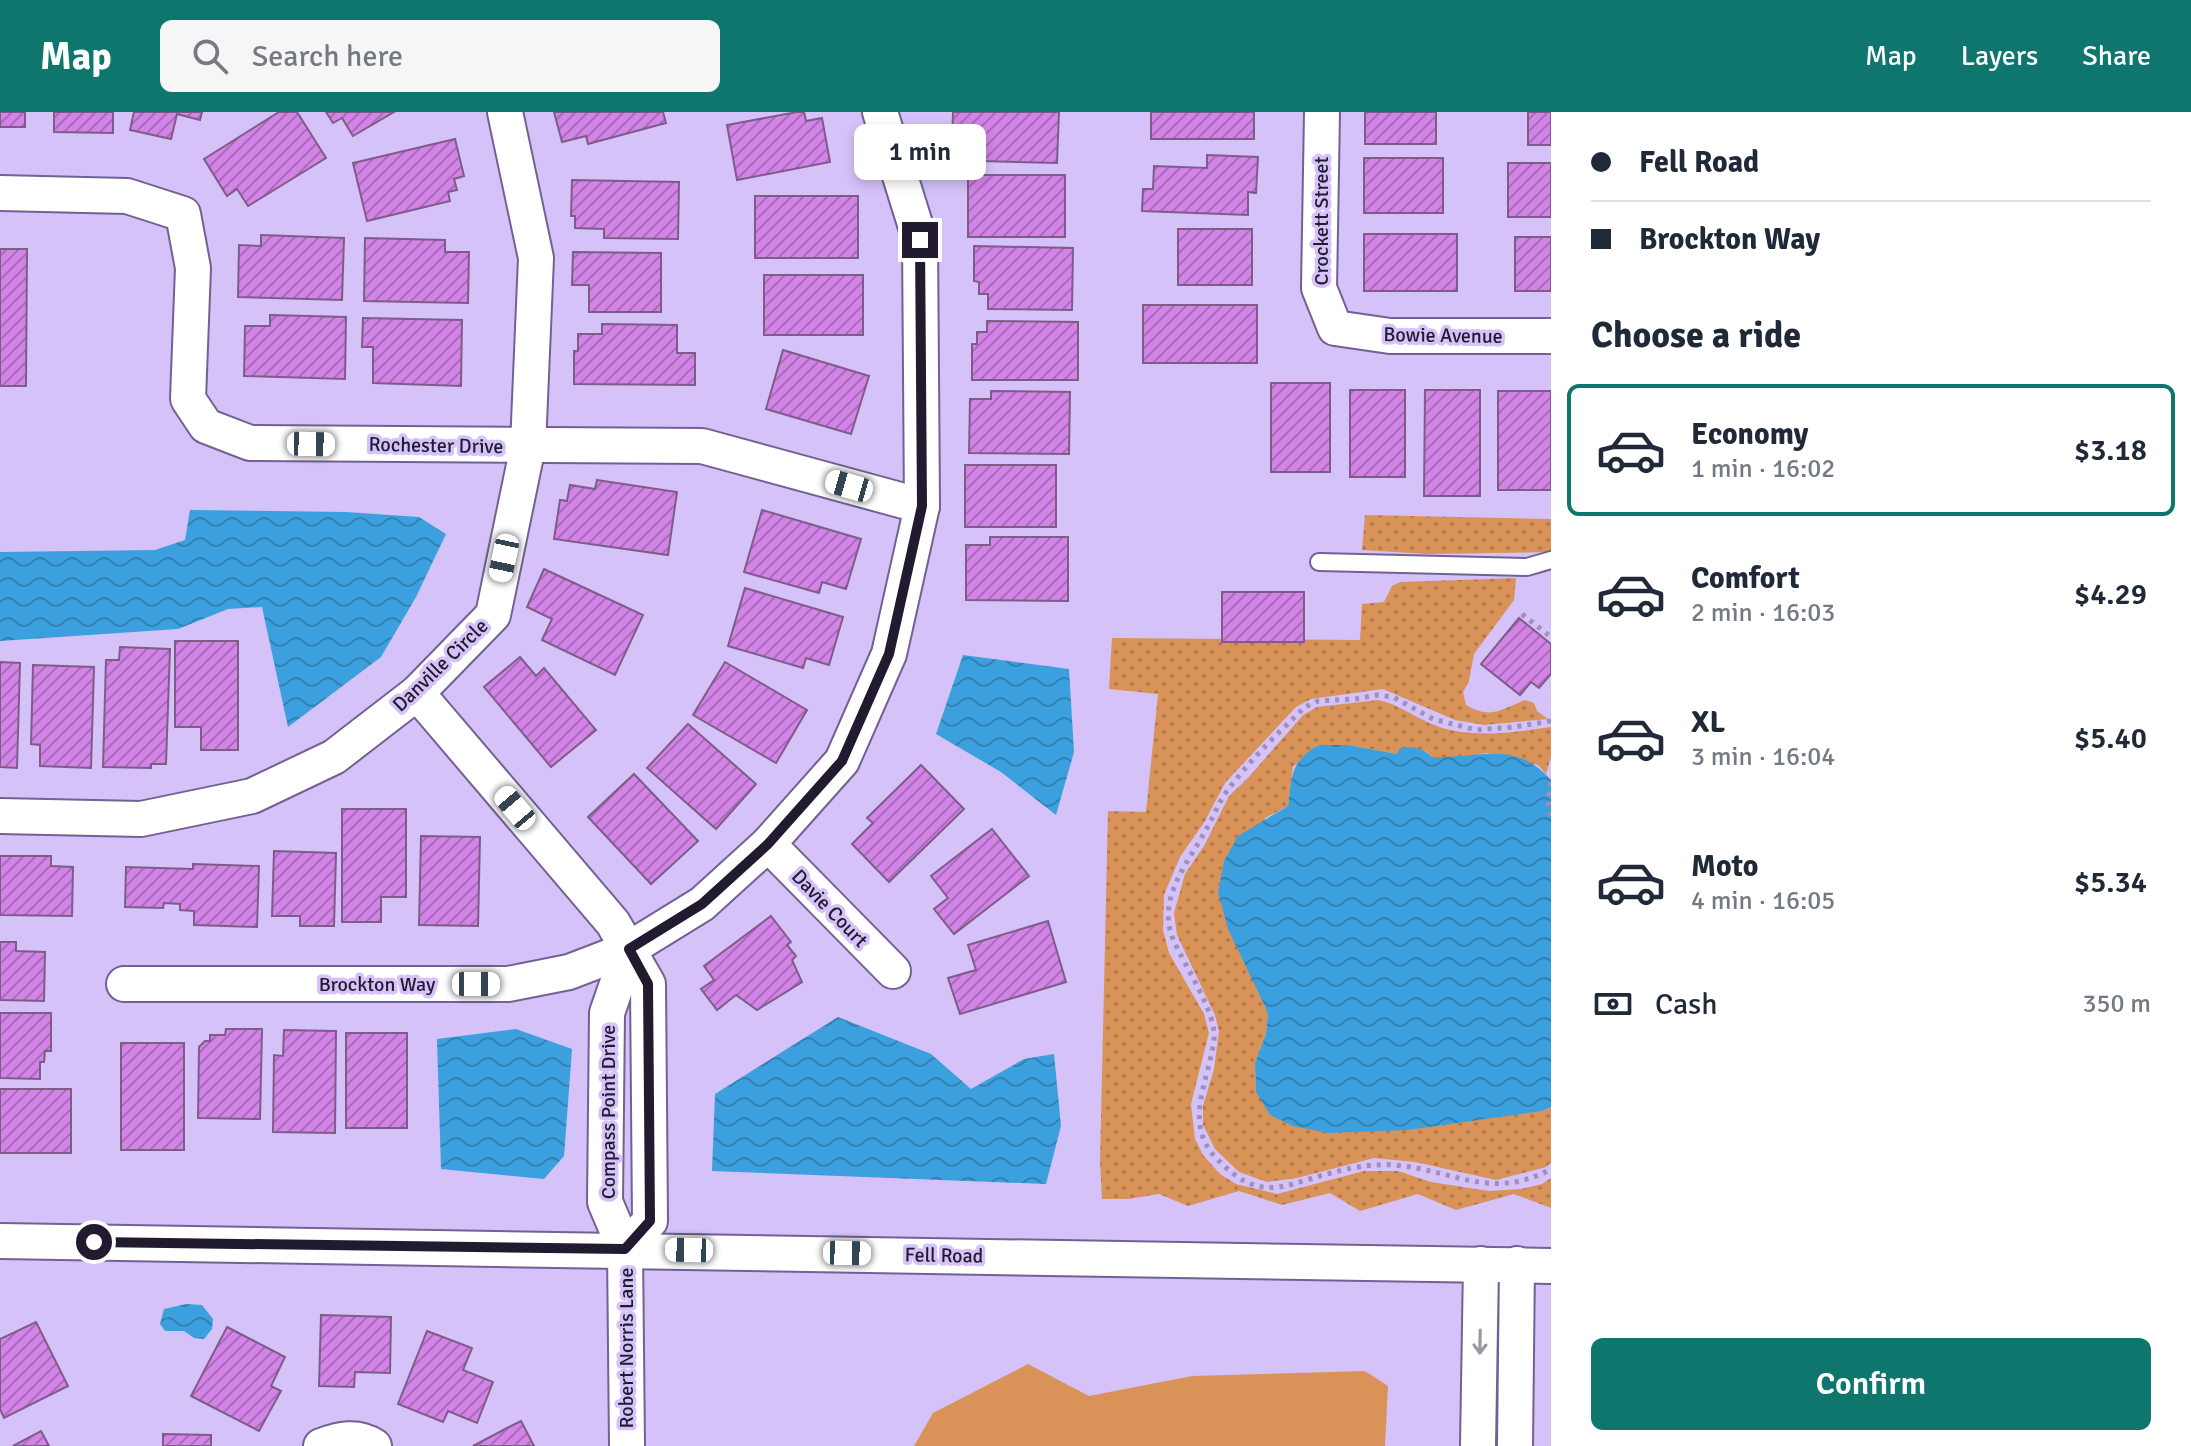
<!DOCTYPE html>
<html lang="en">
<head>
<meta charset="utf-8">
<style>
  body { margin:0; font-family:Signika,sans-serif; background:#f6f6f7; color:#1f2937; height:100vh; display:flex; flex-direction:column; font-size:30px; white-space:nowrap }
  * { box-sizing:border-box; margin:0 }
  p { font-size:26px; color:#747a83 }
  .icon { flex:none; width:44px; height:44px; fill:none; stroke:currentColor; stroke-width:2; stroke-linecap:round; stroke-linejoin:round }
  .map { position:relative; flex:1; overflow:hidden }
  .details { display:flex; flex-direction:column; background:#fff; width:640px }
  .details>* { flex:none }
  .banner { display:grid; align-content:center; height:176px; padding:0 40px; background:#fff }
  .end { position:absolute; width:36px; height:36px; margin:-18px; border:10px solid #221b2f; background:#fff; box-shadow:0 0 0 4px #fff }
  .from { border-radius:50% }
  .bubble { position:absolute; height:56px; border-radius:12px; background:#fff; box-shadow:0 4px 12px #0003; font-size:26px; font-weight:600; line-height:56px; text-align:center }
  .car { position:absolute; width:24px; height:48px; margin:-24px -12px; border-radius:10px; box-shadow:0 0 6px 2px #0007; background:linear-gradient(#fff 24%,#345 0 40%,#fff 0 76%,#345 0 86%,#fff 0) }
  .banner b { display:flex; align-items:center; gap:28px; height:76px; font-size:30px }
  .banner b+b { border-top:2px solid #e0e1e3 }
  .banner i { width:20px; height:20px; background:#1f2937 }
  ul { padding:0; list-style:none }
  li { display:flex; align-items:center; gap:24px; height:132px; margin:0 16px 12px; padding:0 24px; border:4px solid transparent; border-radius:12px }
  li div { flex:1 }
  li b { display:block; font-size:30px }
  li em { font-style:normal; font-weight:600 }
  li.on { border-color:#0f766e }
  li>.icon { width:72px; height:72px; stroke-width:1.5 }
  h2 { padding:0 40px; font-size:36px; line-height:96px }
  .pay { display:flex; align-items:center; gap:20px; height:88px; padding:0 40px; font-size:30px }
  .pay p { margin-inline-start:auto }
  .primary-button { display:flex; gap:16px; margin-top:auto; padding:16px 40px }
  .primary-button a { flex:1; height:92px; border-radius:12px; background:#0f766e; color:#fff; font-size:32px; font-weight:600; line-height:92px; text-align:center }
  header { display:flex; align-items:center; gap:48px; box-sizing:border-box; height:112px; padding:0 40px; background:#0f766e; color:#fff }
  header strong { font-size:38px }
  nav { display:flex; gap:44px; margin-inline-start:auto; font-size:28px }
  .search { width:560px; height:72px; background:#f6f6f7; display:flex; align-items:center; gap:20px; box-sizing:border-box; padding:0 28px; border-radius:12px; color:#747a83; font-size:30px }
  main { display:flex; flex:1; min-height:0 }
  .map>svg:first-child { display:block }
  .grass { fill:url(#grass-dots) }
  .pitch { fill:#d99359 }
  .water { fill:url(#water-waves) }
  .building { fill:url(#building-hatch); stroke:#7f5c88; stroke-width:2 }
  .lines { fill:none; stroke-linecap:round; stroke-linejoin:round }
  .service-casing { stroke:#726192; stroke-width:20 }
  .minor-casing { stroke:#726192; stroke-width:38 }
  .path { stroke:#9e8fbb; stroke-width:5; stroke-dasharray:4 6; stroke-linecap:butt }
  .service { stroke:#fff; stroke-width:16 }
  .minor { stroke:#fff; stroke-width:34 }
  .oneway { stroke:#9c98a1 }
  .route { stroke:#221b2f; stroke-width:10 }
  .labels { text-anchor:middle; stroke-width:7; stroke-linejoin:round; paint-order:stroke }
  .street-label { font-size:20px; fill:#221b2f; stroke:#d4c2f9 }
</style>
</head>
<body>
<header>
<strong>Map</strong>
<div class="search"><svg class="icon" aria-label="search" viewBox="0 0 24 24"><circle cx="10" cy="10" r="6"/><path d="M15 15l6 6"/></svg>Search here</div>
<nav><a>Map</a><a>Layers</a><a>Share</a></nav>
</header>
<main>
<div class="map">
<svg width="1551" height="1334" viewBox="0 0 1551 1334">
  <defs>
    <pattern id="grass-dots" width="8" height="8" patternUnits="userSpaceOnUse" patternTransform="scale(2)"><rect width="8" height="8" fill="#d99359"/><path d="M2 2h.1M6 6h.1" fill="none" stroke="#b0774a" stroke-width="1.8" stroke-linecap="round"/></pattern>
    <pattern id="water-waves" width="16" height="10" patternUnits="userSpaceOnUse" patternTransform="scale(2)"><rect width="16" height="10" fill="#3ba0dd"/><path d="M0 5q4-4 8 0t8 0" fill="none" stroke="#3182b4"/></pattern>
    <pattern id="building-hatch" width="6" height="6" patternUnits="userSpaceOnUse" patternTransform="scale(2)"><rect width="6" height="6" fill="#d384e7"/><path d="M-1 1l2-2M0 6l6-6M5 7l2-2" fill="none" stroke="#ab6bbc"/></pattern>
  </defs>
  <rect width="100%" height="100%" fill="#d4c2f9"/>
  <!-- grass -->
  <g class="grass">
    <path d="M1365 403 1551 407V440L1427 442 1362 438Z"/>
    <path d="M1516 466 1514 488 1474 542 1469 569 1463 580 1466 593C1492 608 1501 597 1525 588L1534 591 1537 599 1548 607 1484 613 1455 608 1383 577 1311 587 1296 595 1225 671 1205 709 1180 745 1164 783 1163 818 1169 841 1204 902 1209 921 1191 992 1195 1027 1203 1043 1220 1062 1236 1072 1277 1082 1364 1059H1398L1431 1070 1489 1079 1521 1077 1542 1072 1551 1066V1096L1514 1082 1456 1098 1418 1082 1360 1099 1330 1081 1282 1093 1239 1079 1188 1094 1159 1082 1128 1087H1102L1100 1050 1108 699 1146 700 1158 582 1109 577 1112 526 1360 528 1362 492 1384 490 1392 474 1400 470Z"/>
    <path d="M1378 588C1400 592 1416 607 1437 614 1472 627 1515 620 1551 615V645L1546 662 1538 653 1486 641 1456 646 1432 645 1426 639 1397 642 1348 633H1318L1293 655 1288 694 1265 706 1253 869 1268 901 1266 922 1255 951 1256 979 1542 999 1551 995V1051L1546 1055 1496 1068 1415 1050 1374 1046 1297 1066 1267 1070 1239 1060 1215 1037 1203 1013V994L1214 957 1219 919 1215 903 1177 823 1174 801 1185 762 1204 734 1229 684 1248 666 1303 603 1317 595Z"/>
  </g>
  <!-- pitch -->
  <path class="pitch" d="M1028 1252 1089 1284 1192 1264 1365 1259 1388 1274 1385 1334H914L933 1301Z"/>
  <!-- water -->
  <g class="water">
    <path d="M190 398 346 400 419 405 446 422 416 485 381 545 288 615 262 495 228 497 178 517 0 529V440L155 438 185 428Z"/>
    <path d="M963 543 1069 557 1074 640 1056 703 1001 660 936 622Z"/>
    <path d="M1319 633H1348L1397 642 1400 636C1413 634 1423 636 1432 645 1478 647 1515 627 1551 668V995L1542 999 1408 1018 1328 1021 1293 1014 1270 1003 1256 980 1255 951 1266 922 1268 901 1228 817 1218 780 1224 749 1238 724 1288 694C1292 664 1290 649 1319 633Z"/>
    <path d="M838 905 931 942 971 977 1024 947 1054 942 1061 1014 1046 1072 712 1059 715 982Z"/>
    <path d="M516 917 572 937 564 1044 544 1067 441 1057 437 927Z"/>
    <path d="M186 1192 202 1193 213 1207 212 1217 204 1227 194 1226 184 1219H165L160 1212 164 1197Z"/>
  </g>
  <!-- building -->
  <g class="building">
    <rect x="0" y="0" width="25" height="15"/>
    <path d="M54 0H113V21L54 20Z"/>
    <path d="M134 0H202L200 8 177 2 171 27 130 18Z"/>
    <path d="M279 0H297L326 46 248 94 237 77 227 84 204 47Z"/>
    <path d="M326 0H394L353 24 342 6 333 11Z"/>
    <path d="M554 0H663L666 11 588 32 586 24 562 30Z"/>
    <path d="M797 0H804L806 9 822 6 830 50 737 68 727 13Z"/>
    <path d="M953 0H1059L1057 51 979 49V39L952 38Z"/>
    <rect x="1151" y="0" width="103" height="27"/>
    <rect x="1365" y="0" width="71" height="32"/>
    <rect x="1528" y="0" width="23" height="33"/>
    <path d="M455 27 464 64 454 67 457 78 448 80 450 89 367 109 353 51Z"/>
    <path d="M1207 43 1258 45 1256 81 1248 80V103L1142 99 1143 77H1153L1154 54 1207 56Z"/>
    <rect x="1364" y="46" width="79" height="55"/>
    <rect x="1508" y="51" width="43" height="54"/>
    <rect x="968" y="63" width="97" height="62"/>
    <path d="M572 68 679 70 678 127 604 126V117L575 116V104H571Z"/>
    <rect x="755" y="84" width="103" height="62"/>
    <rect x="1178" y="117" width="74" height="56"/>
    <rect x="1364" y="122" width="93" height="57"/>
    <path d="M261 123 344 126 342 188 238 185 239 133 261 134Z"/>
    <rect x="1515" y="125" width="36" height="54"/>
    <path d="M365 126 445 128V140H469L468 191 364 189Z"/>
    <path d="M974 134 1073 136 1072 198 988 197V182H979V170L974 169Z"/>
    <path d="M0 137H27L26 274H0Z"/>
    <path d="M573 140 661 141V200H589V173H572Z"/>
    <rect x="764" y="163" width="99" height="60"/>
    <rect x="1143" y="193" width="114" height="58"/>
    <path d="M270 203 346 205 345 267 244 264 245 214H270Z"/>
    <path d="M363 206 462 208 461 274 373 271V235H362Z"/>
    <path d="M987 209 1078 210V268H972V232H977V220H987Z"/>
    <path d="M602 212 677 213V241H695V273L574 272V239H578V222H602Z"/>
    <path d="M783 238 869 264 851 322 766 297Z"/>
    <rect x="1271" y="271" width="59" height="89"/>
    <rect x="1350" y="278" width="55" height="87"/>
    <path d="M1425 278H1480V384H1424Z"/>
    <path d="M991 279 1070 280 1069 342 969 341 970 287H991Z"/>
    <rect x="1498" y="279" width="53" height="99"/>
    <rect x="965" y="353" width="91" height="62"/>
    <path d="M597 368 677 380 668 443 554 427 560 388 567 389 570 373 595 377Z"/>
    <path d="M762 398 861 427 846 477 822 470 819 481 744 460Z"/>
    <path d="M990 425H1068V489L966 488V433H990Z"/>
    <path d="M544 457 643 503 615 563 542 528 552 507 527 495Z"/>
    <path d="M745 476 843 505 829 553 806 546 803 556 728 534Z"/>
    <rect x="1222" y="480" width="82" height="50"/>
    <path d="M1519 506 1551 532V562L1539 576 1531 570 1520 583 1481 552Z"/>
    <path d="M175 529H238V638H201V615H175Z"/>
    <path d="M120 535 170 537 166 652H151V656L103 655 106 548H119Z"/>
    <path d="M520 545 536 564 544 556 596 618 551 655 484 575Z"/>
    <path d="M0 550 20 551 17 656 0 655Z"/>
    <path d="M725 550 807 598 776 651 693 603Z"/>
    <path d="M33 553 94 555 91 656 40 654V633L31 632Z"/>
    <path d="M688 612 756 672 716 717 647 656Z"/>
    <path d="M921 653 964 697 889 770 852 732 873 711 867 706Z"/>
    <path d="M634 662 698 729 651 772 588 705Z"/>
    <path d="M342 697H406V785H381V810H342Z"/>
    <path d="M992 717 1029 764 954 822 934 797 948 786 931 764Z"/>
    <path d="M421 724 480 725 478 814 419 813Z"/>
    <path d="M274 739 336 741 334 814H300V804H272Z"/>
    <path d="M0 744H51V754L73 755 72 804 0 803Z"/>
    <path d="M193 752 259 754 257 815 194 813V799L180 798V792L164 791 163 796 125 795 126 755 193 757Z"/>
    <path d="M771 804 791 830 787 833 796 844 792 848 802 870 757 898 736 883 717 898 701 877 714 868 704 854Z"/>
    <path d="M1048 809 1066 870 960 902 948 866 976 858 968 833Z"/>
    <path d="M0 830H16V839L45 840 44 889 0 888Z"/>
    <path d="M0 901H51V939H45L44 950H40V967L0 966Z"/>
    <path d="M226 917H262L260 1007 198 1006 199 935 205 929H210V923H225Z"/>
    <path d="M284 918 336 919 335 1021 273 1020 274 943 283 944Z"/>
    <rect x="346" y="921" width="61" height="95"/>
    <rect x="121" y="931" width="63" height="107"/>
    <rect x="0" y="977" width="71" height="64"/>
    <path d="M321 1203 391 1205 390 1261 355 1260 354 1275 319 1274Z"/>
    <path d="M36 1210 68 1274 4 1306 0 1297V1227Z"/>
    <path d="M227 1215 285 1245 271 1274 281 1279 259 1319 191 1284Z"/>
    <path d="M427 1219 472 1236 463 1258 493 1270 477 1311 448 1299 443 1310 398 1292Z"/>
    <path d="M521 1309 534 1334H473L509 1315Z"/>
    <path d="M41 1319 49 1334H13Z"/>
    <path d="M163 1322 211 1323V1334H163Z"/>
  </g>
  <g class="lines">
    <!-- service casing -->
    <g class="service-casing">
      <path id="service" d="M1319 450 1527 455 1551 448"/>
    </g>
    <!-- minor casing -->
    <g class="minor-casing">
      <g id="minor">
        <path d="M1322 0 1319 176 1335 216 1390 224H1551"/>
        <path d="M0 81 127 84 183 102 193 156 188 287 206 314 250 331 702 334 922 394"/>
        <path d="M417 581 613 811 648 872 650 1109 625 1137"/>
        <path d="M0 704 141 707 252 684 334 645 417 581 493 503 528 334 536 146 505 0"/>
        <path d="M768 732 893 859"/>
        <path d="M124 872H508L569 860 629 837 702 792 768 732 842 649 889 542 922 394 920 128 880 0"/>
        <path d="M0 1129 1551 1154"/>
        <path d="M321 1334C340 1327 357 1323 374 1334"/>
        <path d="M627 1334 625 1137 605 1090 607 901 629 837"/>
        <path d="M1478 1334 1481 1152"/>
        <path d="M1515 1334 1517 1152"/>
      </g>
    </g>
    <!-- path -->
    <g class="path">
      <path d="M1522 502 1551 525"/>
      <path d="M1551 609 1514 615 1476 618 1433 607 1393 585 1377 583 1355 587 1318 589 1305 595C1278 621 1249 649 1227 679 1218 691 1214 704 1207 716 1189 750 1156 786 1173 827 1184 853 1217 901 1214 927 1209 969 1182 1012 1217 1047 1227 1057 1238 1067 1251 1072 1273 1080 1289 1073 1310 1067 1336 1059 1366 1051 1393 1053 1453 1057 1490 1090 1551 1057"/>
      <path d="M1551 670 1548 689 1551 705"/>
    </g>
    <!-- service -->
    <use href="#service" class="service"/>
    <!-- minor -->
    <use href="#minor" class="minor"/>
  </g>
  <!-- one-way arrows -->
  <defs><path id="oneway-shaft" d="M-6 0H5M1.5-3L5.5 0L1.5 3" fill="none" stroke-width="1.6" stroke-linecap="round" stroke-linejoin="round" transform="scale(2)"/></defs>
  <use class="oneway" href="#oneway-shaft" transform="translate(1480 1230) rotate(91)"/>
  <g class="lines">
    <!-- route -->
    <path class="route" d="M94 1130 625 1137 650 1109 648 872 629 837 702 792 768 732 842 649 889 542 922 394 920 128"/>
  </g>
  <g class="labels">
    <!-- street labels -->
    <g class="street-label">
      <text transform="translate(1321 109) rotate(-90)" y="7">Crockett Street</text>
      <text transform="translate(1443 223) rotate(1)" y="7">Bowie Avenue</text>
      <text transform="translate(436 333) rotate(1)" y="7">Rochester Drive</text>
      <text transform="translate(440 553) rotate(-44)" y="7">Danville Circle</text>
      <text transform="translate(830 796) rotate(46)" y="7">Davie Court</text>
      <text x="377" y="879">Brockton Way</text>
      <text transform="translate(608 1000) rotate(-90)" y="7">Compass Point Drive</text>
      <text transform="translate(944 1143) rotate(1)" y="7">Fell Road</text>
      <text transform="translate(626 1236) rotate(-90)" y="7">Robert Norris Lane</text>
    </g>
  </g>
</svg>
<i class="end from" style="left:94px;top:1130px"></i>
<i class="end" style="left:920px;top:128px"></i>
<div class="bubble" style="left:854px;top:12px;width:132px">1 min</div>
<i class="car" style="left:311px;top:332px;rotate:91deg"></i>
<i class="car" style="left:849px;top:374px;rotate:286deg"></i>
<i class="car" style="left:504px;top:446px;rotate:192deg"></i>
<i class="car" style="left:515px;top:696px;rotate:320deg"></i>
<i class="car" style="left:476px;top:872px;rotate:90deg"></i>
<i class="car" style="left:689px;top:1138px;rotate:271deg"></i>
<i class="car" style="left:847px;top:1141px;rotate:91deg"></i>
</div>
<section class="details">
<div class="banner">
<b><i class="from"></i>Fell Road</b>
<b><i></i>Brockton Way</b>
</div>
<h2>Choose a ride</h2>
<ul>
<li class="on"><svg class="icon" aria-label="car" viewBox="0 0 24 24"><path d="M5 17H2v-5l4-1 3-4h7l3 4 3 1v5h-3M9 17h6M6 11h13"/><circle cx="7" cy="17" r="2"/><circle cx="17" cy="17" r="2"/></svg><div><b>Economy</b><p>1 min · 16:02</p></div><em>$3.18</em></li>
<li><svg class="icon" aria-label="car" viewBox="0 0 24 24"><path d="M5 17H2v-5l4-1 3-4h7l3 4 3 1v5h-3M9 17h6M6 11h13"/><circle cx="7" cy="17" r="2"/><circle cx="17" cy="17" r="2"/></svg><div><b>Comfort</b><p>2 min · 16:03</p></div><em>$4.29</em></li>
<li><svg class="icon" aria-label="car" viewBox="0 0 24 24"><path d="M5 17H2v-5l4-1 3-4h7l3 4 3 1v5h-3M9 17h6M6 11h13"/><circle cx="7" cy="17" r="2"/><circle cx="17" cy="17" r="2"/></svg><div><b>XL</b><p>3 min · 16:04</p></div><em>$5.40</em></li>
<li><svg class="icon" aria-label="car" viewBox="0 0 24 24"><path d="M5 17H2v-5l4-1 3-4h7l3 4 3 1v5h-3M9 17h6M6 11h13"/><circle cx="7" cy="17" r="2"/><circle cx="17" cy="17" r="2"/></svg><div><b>Moto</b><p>4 min · 16:05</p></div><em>$5.34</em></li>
</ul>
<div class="pay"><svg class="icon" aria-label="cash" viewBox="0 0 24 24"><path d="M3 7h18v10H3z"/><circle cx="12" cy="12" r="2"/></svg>Cash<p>350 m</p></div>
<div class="primary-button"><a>Confirm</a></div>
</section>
</main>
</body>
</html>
